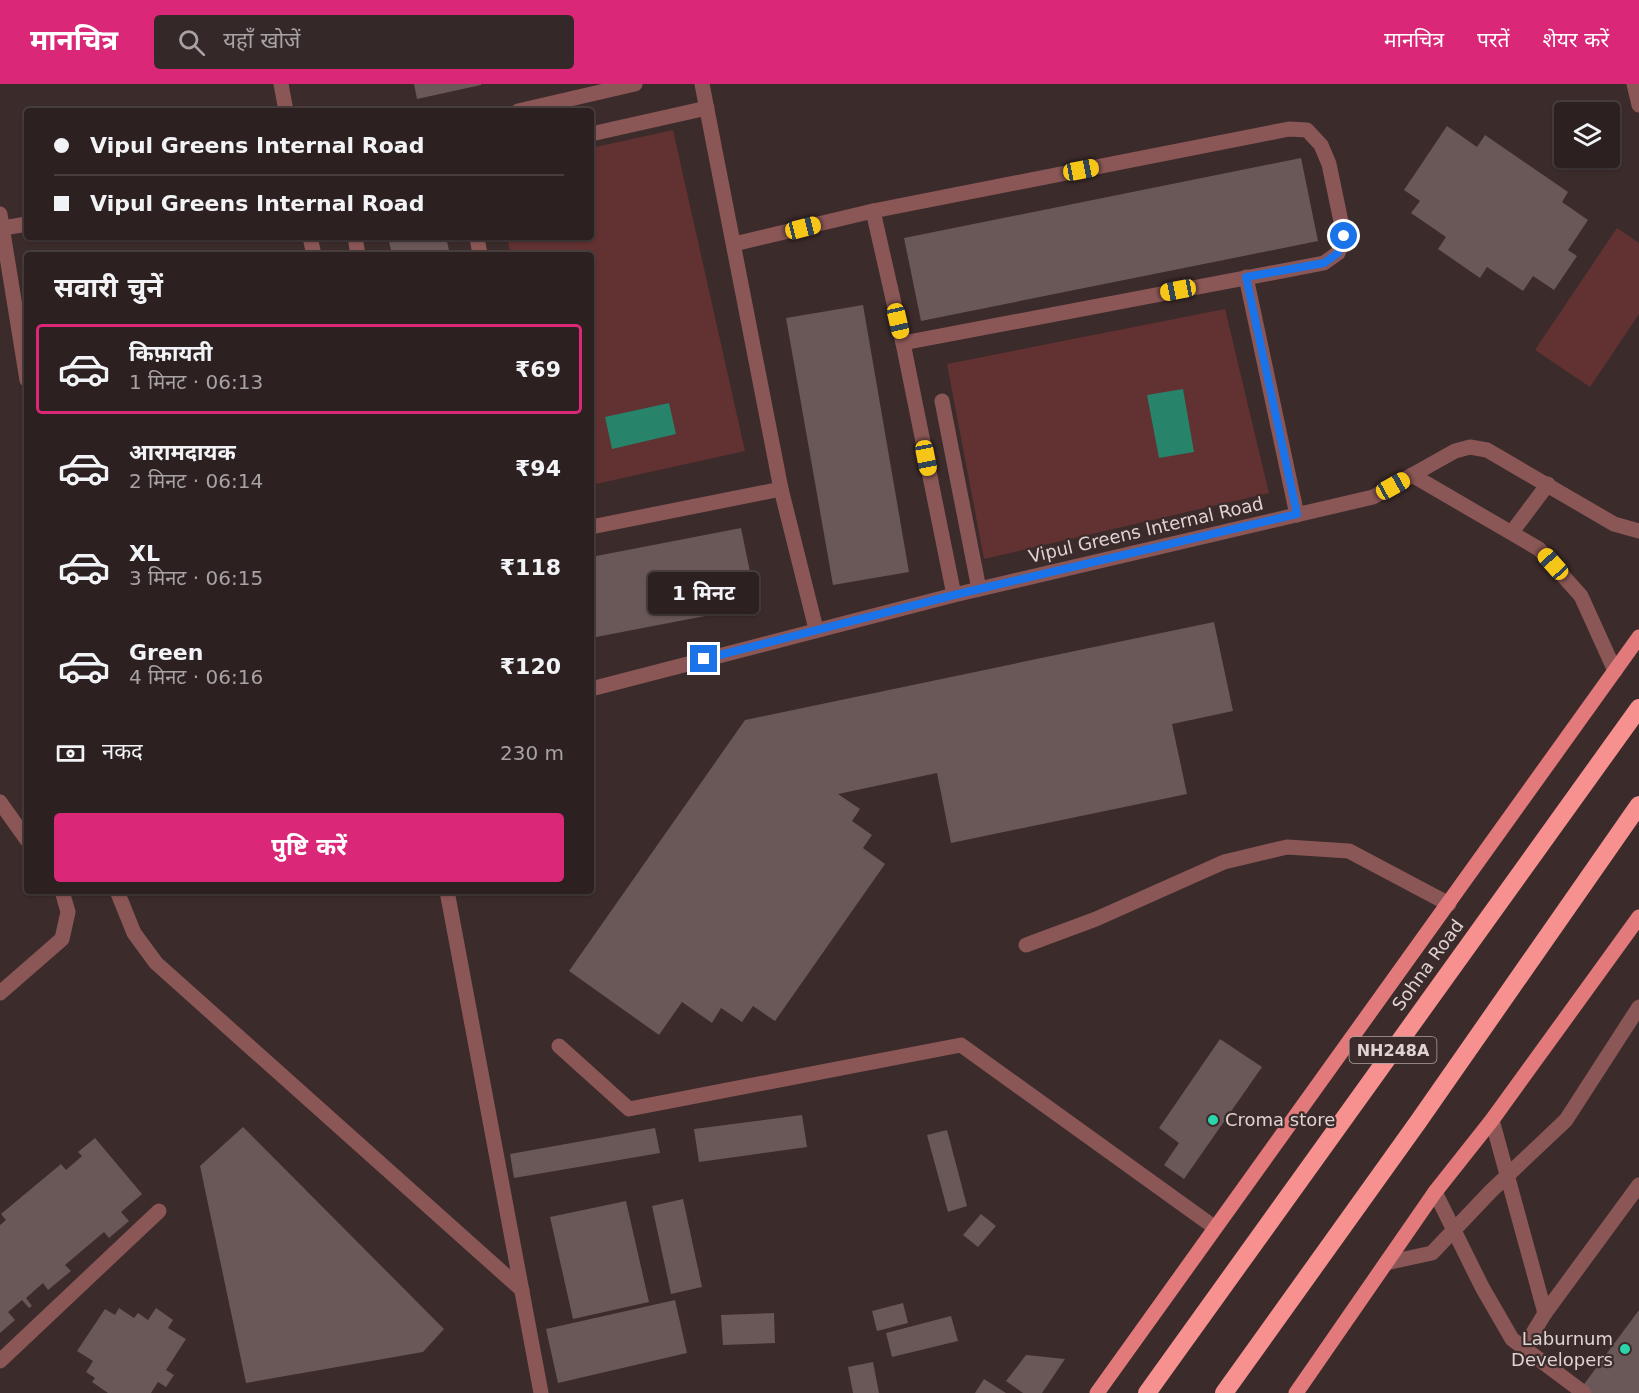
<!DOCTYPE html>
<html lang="hi">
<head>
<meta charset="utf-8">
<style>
  body { margin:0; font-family:"DejaVu Sans","Noto Sans Devanagari",sans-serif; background:#352829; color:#f1f3f6; height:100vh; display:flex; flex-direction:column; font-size:22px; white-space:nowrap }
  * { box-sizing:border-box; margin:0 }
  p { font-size:20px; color:#a7a3a5 }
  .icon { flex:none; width:33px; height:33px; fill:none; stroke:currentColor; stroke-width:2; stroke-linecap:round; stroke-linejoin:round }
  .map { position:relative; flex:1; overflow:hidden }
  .details { position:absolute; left:24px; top:168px; width:570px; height:642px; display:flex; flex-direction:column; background:#2d2020; border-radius:6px; box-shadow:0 2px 4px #0004,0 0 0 2px #483e3e }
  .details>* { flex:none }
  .banner { position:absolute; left:24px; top:24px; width:570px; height:132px; border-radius:6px; box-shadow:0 2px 4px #0004,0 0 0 2px #483e3e; display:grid; align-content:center; height:132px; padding:0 30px; background:#2d2020 }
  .controls { position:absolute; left:1554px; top:18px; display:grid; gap:12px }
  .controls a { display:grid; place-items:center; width:66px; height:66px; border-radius:6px; background:#2d2020; box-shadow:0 2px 4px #0004,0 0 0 2px #483e3e; font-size:30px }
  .end { position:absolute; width:27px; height:27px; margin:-14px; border:8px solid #1a73e8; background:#fff; box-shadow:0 0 0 3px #fff }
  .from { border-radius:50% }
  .bubble { position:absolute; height:42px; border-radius:6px; background:#2d2020; box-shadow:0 2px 4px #0004,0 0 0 2px #483e3e; font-size:20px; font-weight:700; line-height:42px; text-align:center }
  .car { position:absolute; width:18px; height:36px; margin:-18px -9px; border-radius:8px; box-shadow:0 0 4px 2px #0007; background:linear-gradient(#f5c518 24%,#345 0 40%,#f5c518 0 76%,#345 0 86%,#f5c518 0) }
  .banner b { display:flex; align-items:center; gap:21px; height:57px; font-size:22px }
  .banner b+b { border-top:2px solid #483e3e }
  .banner i { width:15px; height:15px; background:#f1f3f6 }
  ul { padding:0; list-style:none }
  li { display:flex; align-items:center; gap:18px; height:90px; margin:0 12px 9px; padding:0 18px; border:3px solid transparent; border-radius:6px }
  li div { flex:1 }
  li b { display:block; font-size:22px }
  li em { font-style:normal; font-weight:700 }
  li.current { border-color:#db2777 }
  li>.icon { width:54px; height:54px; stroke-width:1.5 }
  h2 { padding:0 30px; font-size:27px; line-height:72px }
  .pay { display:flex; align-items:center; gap:15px; height:66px; padding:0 30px; font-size:22px }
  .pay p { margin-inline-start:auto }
  .button { display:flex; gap:12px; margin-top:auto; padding:12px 30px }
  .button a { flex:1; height:69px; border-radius:6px; background:#db2777; color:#fff; font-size:24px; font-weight:700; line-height:69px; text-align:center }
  header { display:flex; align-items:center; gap:36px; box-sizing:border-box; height:84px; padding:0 30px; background:#db2777; color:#fff }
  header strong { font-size:28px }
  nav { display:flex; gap:33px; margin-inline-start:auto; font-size:21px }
  .search { width:420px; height:54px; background:#352829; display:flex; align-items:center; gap:15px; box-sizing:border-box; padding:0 21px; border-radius:6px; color:#a7a3a5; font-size:22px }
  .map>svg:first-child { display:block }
  .green { fill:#623131 }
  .water { fill:#28836b }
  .building { fill:#6a5757 }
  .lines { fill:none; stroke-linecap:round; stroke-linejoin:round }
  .minor { stroke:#8a5756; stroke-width:15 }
  .major { stroke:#e2797a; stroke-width:15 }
  .highway { stroke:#f69190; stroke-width:18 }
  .route { stroke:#1a73e8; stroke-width:8 }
  .poi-dot { fill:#2ad5ac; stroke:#3c2b2b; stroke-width:2 }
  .labels { text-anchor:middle; stroke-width:4.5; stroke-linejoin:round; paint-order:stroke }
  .shield { fill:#3c2b2b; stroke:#aea1a1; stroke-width:1.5 }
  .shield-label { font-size:16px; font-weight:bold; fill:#dfd4d3 }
  .street-label { font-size:18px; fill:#dfd4d3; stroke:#3c2b2b }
  .poi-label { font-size:18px; fill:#dfd4d3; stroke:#3c2b2b; text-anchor:start }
</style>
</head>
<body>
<header>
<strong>मानचित्र</strong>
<div class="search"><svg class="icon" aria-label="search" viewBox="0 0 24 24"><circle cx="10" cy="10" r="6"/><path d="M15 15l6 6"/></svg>यहाँ खोजें</div>
<nav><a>मानचित्र</a><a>परतें</a><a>शेयर करें</a></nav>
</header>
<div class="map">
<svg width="1639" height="1309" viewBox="0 0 1639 1309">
  <rect width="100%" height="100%" fill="#3c2b2b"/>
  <!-- green -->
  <g class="green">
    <path d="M673 46 745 367 591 401V171H511L507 153H591V64Z"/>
    <path d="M1617 144 1639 159V230L1590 303 1535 266Z"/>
    <path d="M1225 225 1269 409 984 475 947 280Z"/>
  </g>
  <!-- water -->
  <g class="water">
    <path d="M1183 305 1194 368 1159 374 1147 311Z"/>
    <path d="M669 319 676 350 612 365 605 333Z"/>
  </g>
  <!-- building -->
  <g class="building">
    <path d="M414 0H481V1L417 15Z"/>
    <path d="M1447 42 1477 63 1485 51 1568 108 1562 118 1588 136 1568 166 1577 172 1554 206 1533 192 1523 207 1487 183 1480 194 1438 165 1446 153 1411 129 1420 117 1404 106Z"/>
    <path d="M1301 74 1318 157 921 237 904 154Z"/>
    <path d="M388 153H446L450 171H392Z"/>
    <path d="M863 221 909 488 833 501 786 234Z"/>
    <path d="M741 444 757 522 591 554V473Z"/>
    <path d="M1214 538 1233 627 1172 640 1187 710 951 759 937 689 838 710 860 725 852 737 872 751 863 764 885 780 775 937 753 922 742 938 721 924 712 939 682 918 659 951 569 887 745 636Z"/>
    <path d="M1220 955 1262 983 1184 1095 1164 1081 1179 1059 1159 1044Z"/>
    <path d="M802 1031 807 1063 699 1078 694 1045Z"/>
    <path d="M243 1043 444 1245 423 1268 246 1299 200 1082Z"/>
    <path d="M655 1044 660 1069 514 1094 510 1070Z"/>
    <path d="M947 1046 967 1122 948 1128 927 1051Z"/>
    <path d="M95 1054 142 1110 121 1128 129 1137 109 1154 104 1148 65 1181 71 1187 48 1206 43 1199 26 1214 32 1222 29 1224 22 1216 8 1228 15 1236 0 1249V1141L6 1136 1 1130 61 1080 66 1086 82 1072 78 1068Z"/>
    <path d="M683 1115 702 1203 671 1210 652 1122Z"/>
    <path d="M626 1117 649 1218 573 1235 550 1133Z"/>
    <path d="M981 1130 996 1142 978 1163 963 1151Z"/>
    <path d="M675 1216 687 1269 558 1299 546 1245Z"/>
    <path d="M903 1219 908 1239 877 1247 872 1227Z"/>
    <path d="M119 1224 134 1234 138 1229 148 1236 156 1224 173 1236 168 1244 186 1255 166 1286 174 1291 166 1303 158 1298 151 1309H108L92 1298 95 1294 86 1288 93 1277 77 1267 105 1225 115 1231Z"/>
    <path d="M1639 1226V1309H1590L1582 1303Z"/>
    <path d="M774 1229 775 1259 723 1261 721 1231Z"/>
    <path d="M951 1232 958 1257 892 1273 886 1249Z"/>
    <path d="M1026 1271 1065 1275 1042 1309H1023L1006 1297Z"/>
    <path d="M873 1278 879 1309H853L848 1283Z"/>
    <path d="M984 1295 1006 1309H975Z"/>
  </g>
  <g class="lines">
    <!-- minor -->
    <g class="minor">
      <path d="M281 0 286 27"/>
      <path d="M702 0 781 405 816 545"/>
      <path d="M1634 0 1639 21"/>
      <path d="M518 27 635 0"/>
      <path d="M591 50 707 24"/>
      <path d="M873 127 903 259 954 511"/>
      <path d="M0 130 27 296"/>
      <path d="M3 144 27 140"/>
      <path d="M310 153 314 171"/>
      <path d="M355 153 358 171"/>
      <path d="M477 153 480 171"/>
      <path d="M734 160 873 127 1289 45 1307 46 1321 61 1329 80 1344 152 1338 169 1324 179 903 259"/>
      <path d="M1246 193 1297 431"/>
      <path d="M942 317 979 505"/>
      <path d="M1412 391 1539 465 1581 512 1615 587"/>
      <path d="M591 443 781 405"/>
      <path d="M1512 448 1548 400"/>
      <path d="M591 605 954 511 1373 413 1455 367 1470 363 1487 366 1614 440 1639 447"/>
      <path d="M0 718 27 756"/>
      <path d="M117 807 134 849 156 879 522 1206"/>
      <path d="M447 807 541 1309"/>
      <path d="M1026 861 1096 835 1224 778 1287 763 1349 767 1449 820"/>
      <path d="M0 909 62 855 68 828 62 807"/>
      <path d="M559 962 629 1025 961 961 1214 1143"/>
      <path d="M1492 1036 1545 1229"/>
      <path d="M1435 1108 1482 1203 1512 1255 1584 1309"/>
      <path d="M1386 1179 1432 1169 1491 1107 1566 1036 1639 923"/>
      <path d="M1524 1264 1545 1229 1639 1101"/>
      <path d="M0 1277 159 1127"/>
    </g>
    <!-- major -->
    <g class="major">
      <path d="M1097 1309 1639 553"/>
      <path d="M1296 1309 1435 1108 1492 1036 1639 833"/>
    </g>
    <!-- highway -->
    <g class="highway">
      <path d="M1147 1309 1639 624"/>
      <path d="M1224 1309 1418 1038 1639 721"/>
    </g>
  </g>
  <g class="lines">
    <!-- route -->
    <path class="route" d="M704 575 954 511 1297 430 1246 193 1324 179 1338 169 1344 152"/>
  </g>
  <!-- markers -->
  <g class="poi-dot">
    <circle cx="1213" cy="1036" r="6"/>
    <circle cx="1625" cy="1265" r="6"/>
  </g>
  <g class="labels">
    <!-- shield labels -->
    <rect class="shield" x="1349.5" y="953" width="87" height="26" rx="4.5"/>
    <g class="shield-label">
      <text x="1393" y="972">NH248A</text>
    </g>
    <!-- street labels -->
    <g class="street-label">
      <text transform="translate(1146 446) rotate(-13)" y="6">Vipul Greens Internal Road</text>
      <text transform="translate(1428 881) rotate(-54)" y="6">Sohna Road</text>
    </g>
    <!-- poi labels -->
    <g class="poi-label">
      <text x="1225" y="1042">Croma store</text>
      <text x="1613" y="1261" text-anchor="end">Laburnum<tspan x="1613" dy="21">Developers</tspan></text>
    </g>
  </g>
</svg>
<div class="controls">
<a><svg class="icon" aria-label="layers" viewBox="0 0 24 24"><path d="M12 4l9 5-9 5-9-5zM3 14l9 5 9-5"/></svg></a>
</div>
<i class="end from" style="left:1344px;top:152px"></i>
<i class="end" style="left:704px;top:575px"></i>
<div class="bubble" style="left:648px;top:488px;width:111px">1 मिनट</div>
<i class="car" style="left:1081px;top:86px;rotate:79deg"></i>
<i class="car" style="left:803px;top:144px;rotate:76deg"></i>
<i class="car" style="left:1178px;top:206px;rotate:259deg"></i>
<i class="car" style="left:898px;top:237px;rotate:167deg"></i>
<i class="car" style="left:926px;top:374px;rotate:169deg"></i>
<i class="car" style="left:1393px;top:402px;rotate:61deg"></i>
<i class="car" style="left:1553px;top:480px;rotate:318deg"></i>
<div class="banner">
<b><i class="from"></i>Vipul Greens Internal Road</b>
<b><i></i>Vipul Greens Internal Road</b>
</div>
<section class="details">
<h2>सवारी चुनें</h2>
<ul>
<li class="current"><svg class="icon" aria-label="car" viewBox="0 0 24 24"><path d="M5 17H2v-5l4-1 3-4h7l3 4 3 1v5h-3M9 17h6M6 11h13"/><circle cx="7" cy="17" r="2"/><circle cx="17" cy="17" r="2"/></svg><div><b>किफ़ायती</b><p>1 मिनट · 06:13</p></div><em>₹69</em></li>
<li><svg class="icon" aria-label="car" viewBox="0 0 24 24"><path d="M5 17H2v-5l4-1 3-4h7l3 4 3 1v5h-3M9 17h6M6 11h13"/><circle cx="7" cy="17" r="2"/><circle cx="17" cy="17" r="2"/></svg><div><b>आरामदायक</b><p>2 मिनट · 06:14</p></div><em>₹94</em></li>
<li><svg class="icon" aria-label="car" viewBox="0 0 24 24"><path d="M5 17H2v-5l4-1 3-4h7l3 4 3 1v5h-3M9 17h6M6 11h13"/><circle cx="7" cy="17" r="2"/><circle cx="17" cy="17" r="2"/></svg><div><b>XL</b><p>3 मिनट · 06:15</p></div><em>₹118</em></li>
<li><svg class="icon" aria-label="car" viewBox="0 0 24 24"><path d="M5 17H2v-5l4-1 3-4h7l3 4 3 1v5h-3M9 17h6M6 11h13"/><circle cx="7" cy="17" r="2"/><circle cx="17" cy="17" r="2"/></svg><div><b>Green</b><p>4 मिनट · 06:16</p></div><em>₹120</em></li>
</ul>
<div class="pay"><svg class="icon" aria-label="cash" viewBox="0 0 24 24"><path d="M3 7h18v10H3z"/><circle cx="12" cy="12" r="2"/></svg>नकद<p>230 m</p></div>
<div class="button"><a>पुष्टि करें</a></div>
</section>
</div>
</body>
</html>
